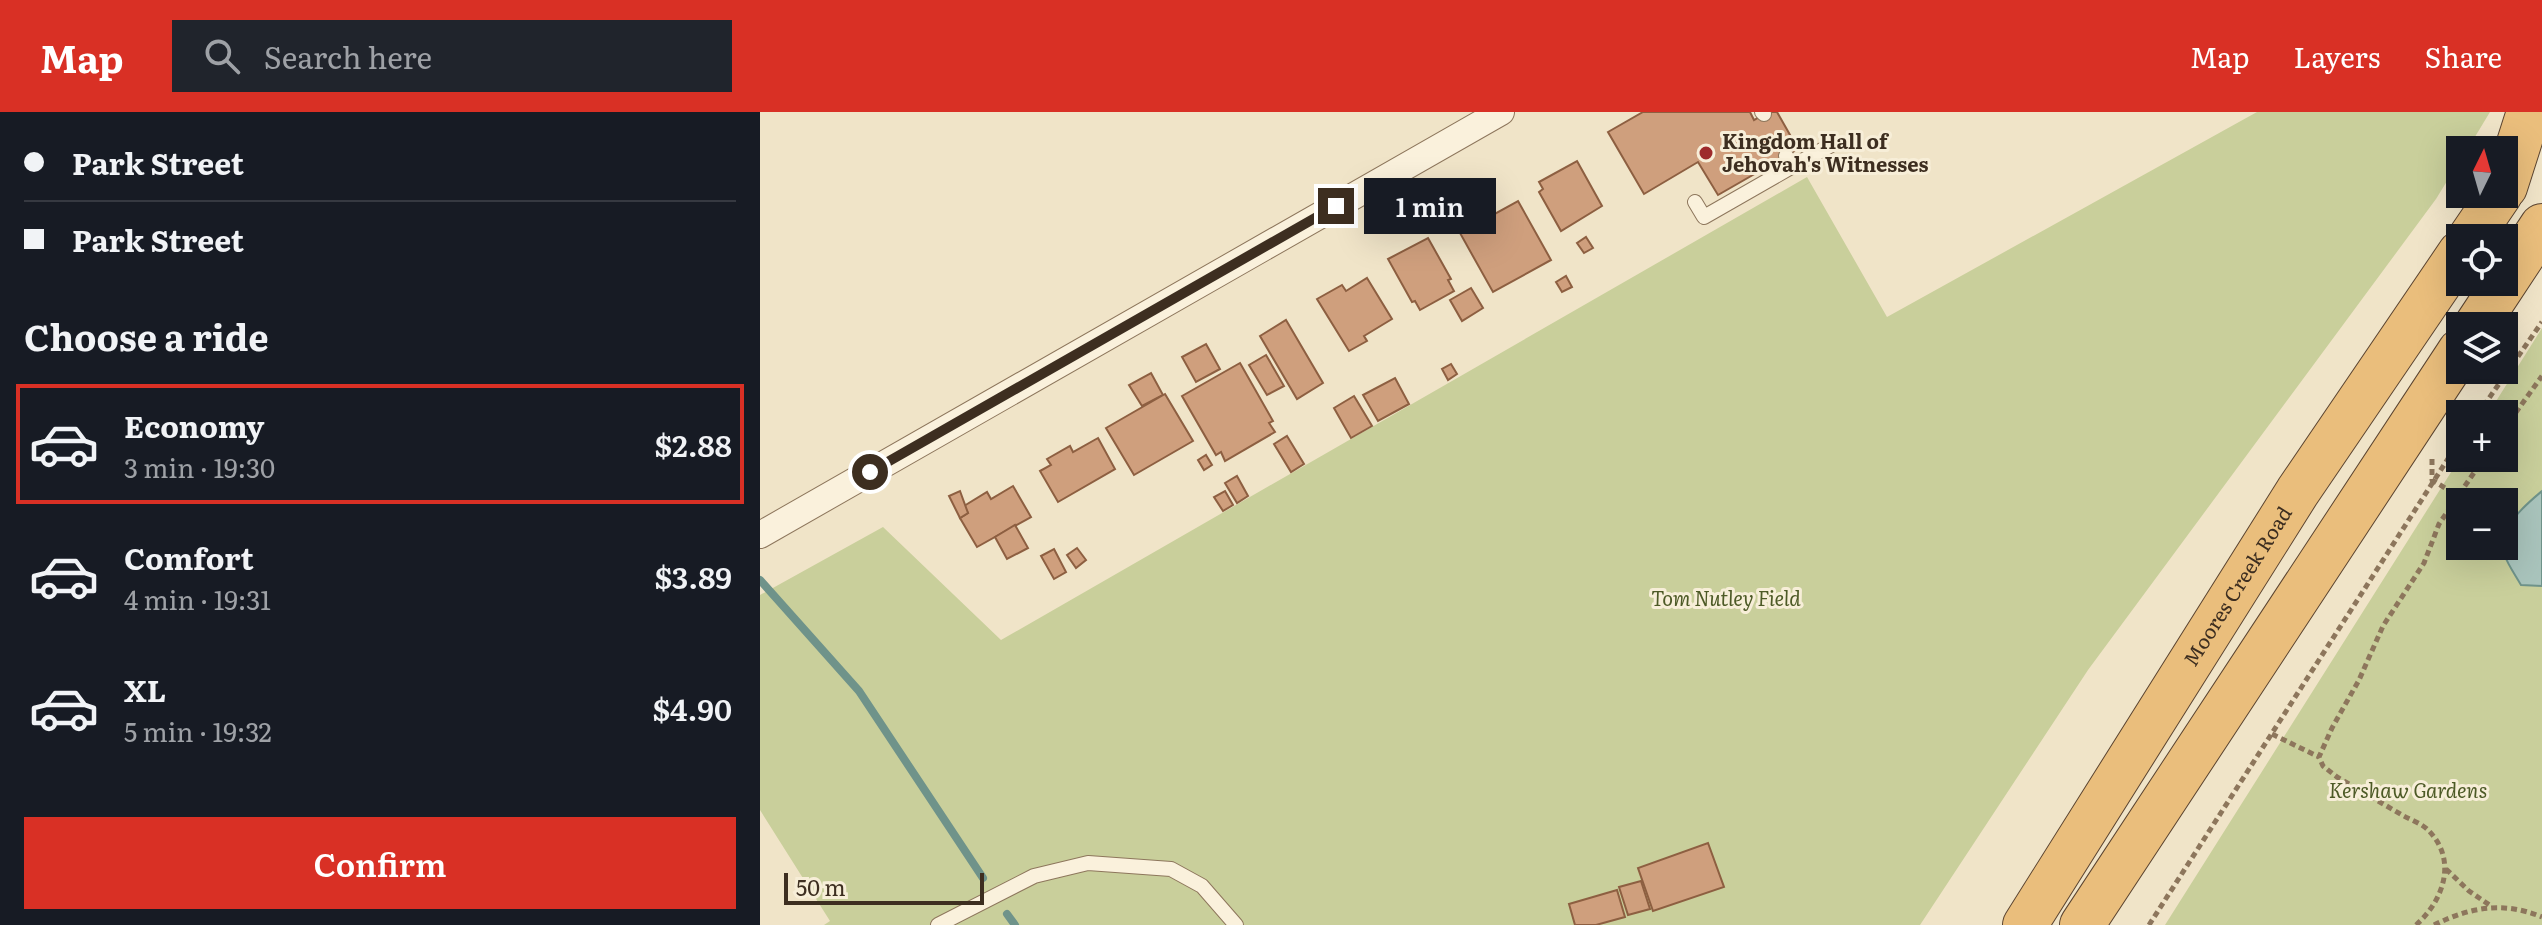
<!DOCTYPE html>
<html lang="en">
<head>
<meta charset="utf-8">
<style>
  body { margin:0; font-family:Literata,serif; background:#20242c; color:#f1f3f6; height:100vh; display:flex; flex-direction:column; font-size:30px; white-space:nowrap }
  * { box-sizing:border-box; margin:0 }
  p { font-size:26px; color:#9ea1a6 }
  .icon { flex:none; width:44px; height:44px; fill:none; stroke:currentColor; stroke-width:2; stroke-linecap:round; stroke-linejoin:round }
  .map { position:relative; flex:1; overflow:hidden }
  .panel { display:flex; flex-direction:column; background:#171b24; width:760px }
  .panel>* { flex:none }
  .top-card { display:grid; align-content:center; height:176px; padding:0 24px; background:#171b24 }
  .needle { width:52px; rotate:5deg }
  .fabs { position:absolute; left:1686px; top:24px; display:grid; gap:16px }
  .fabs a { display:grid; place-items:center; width:72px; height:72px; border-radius:0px; background:#171b24; box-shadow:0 8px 32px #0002; font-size:40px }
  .scale { position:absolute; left:24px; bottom:20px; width:200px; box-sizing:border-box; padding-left:8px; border:4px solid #3d2e20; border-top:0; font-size:22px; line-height:28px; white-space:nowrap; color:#3d2e20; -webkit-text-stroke:6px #f7eed8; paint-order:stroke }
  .end { position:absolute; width:36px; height:36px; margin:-18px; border:10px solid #3d2e20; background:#fff; box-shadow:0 0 0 4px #fff }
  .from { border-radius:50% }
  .bubble { position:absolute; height:56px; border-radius:0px; background:#171b24; box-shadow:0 8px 32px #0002; font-size:26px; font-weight:600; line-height:56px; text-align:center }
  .top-card b { display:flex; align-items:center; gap:28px; height:76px; font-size:30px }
  .top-card b+b { border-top:2px solid #363941 }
  .top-card i { width:20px; height:20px; background:#f1f3f6 }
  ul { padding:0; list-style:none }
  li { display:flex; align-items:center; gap:24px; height:120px; margin:0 16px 12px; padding:0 8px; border:4px solid transparent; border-radius:0px }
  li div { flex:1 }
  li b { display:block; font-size:30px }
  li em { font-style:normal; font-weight:600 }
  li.current { border-color:#d93025 }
  li>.icon { width:72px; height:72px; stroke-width:1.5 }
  h2 { padding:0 24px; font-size:36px; line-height:96px }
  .button { display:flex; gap:16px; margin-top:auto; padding:16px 24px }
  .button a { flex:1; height:92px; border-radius:0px; background:#d93025; color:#fff; font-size:32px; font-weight:600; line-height:92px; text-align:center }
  header { display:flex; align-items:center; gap:48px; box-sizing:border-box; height:112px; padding:0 40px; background:#d93025; color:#fff }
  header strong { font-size:38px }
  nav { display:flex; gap:44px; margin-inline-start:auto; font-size:28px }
  .search { width:560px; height:72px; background:#20242c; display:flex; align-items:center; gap:20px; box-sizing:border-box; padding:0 28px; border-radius:0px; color:#9ea1a6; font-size:30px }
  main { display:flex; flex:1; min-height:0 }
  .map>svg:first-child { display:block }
  .green { fill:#c9cf9b; fill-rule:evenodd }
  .water { fill:#a9c4bc; stroke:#6f938a; stroke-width:2 }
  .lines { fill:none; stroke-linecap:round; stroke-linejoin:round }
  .stream { stroke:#6f938a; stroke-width:8 }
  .building { fill:#cf9f7d; stroke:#8d5f41; stroke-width:2 }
  .service-casing { stroke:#8d765c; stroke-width:16 }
  .minor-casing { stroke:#8d765c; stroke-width:28 }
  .trunk-casing { stroke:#5b4430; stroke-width:46 }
  .path { stroke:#8d765c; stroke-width:5; stroke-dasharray:6 4; stroke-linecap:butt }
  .service { stroke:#faf1dc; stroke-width:14 }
  .minor { stroke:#faf1dc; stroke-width:26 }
  .trunk { stroke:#eabe7c; stroke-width:44 }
  .route { stroke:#3d2e20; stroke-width:10 }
  .poi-dot { fill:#9e2a2b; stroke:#f7eed8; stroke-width:3 }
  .labels { text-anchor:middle; stroke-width:6; stroke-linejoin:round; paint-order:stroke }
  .poi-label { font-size:20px; font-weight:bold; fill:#3d2e20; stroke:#f7eed8; text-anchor:start }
  .street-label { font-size:20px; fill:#3d2e20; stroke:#f7eed8 }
  .park-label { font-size:20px; font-style:italic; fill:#4d5a26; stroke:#f7eed8 }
</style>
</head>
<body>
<header>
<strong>Map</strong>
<div class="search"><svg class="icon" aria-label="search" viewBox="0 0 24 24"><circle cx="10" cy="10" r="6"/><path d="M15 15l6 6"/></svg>Search here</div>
<nav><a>Map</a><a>Layers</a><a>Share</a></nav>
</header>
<main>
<section class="panel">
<div class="top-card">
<b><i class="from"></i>Park Street</b>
<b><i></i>Park Street</b>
</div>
<h2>Choose a ride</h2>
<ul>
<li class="current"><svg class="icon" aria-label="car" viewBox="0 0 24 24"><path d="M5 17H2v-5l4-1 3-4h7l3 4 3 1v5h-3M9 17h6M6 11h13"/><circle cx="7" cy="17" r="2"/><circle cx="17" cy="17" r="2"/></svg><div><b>Economy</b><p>3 min · 19:30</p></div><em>$2.88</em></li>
<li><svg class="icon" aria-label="car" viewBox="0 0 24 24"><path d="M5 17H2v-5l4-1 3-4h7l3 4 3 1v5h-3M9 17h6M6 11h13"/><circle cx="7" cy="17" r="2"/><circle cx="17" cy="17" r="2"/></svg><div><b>Comfort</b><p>4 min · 19:31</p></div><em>$3.89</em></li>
<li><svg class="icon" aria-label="car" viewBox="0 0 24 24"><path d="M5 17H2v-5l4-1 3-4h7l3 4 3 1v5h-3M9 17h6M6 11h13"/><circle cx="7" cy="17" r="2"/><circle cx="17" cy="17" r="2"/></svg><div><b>XL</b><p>5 min · 19:32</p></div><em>$4.90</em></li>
</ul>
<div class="button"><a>Confirm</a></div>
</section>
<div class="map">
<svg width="1782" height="813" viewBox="0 0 1782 813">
  <rect width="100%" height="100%" fill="#f0e4c8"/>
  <!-- green -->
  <g class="green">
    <path d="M1497 0H1730L1707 38H1700V48L1676 87 1328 558 1160 813H64L70 809 0 698V483L123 415 241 528 1047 65 1127 205Z"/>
    <path d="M1782 216V813H1405L1700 346H1744V302H1728ZM1700 390H1744V434H1700Z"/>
  </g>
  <!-- water -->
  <path class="water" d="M1782 379V474L1761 473C1756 464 1748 453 1745 444 1738 415 1763 395 1782 379Z"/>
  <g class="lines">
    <!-- stream -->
    <g class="stream">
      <path d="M0 468 99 579 223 766"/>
      <path d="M247 802 255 813"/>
    </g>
  </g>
  <!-- building -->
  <g class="building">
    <path d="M883 0H990L994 8 1008 0H1017L1038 37 958 83 938 50 884 82 848 20Z"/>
    <path d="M817 49 842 94 801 119 779 80 783 77 779 70Z"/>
    <path d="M758 89 791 148 733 180 700 121Z"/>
    <path d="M826 125 833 136 824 141 817 131Z"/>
    <path d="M668 126 691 167 688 168 694 179 660 198 655 189 652 190 628 147Z"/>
    <path d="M806 164 812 175 802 180 796 170Z"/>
    <path d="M607 166 632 207 604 224 607 229 589 239 557 187 582 173 586 179Z"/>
    <path d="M711 176 723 196 702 209 690 188Z"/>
    <path d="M526 208 563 271 537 287 500 224Z"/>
    <path d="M446 232 460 257 436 270 422 245Z"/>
    <path d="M506 243 524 274 507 283 489 253Z"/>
    <path d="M480 251 513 309 509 311 515 320 465 349 461 340 456 343 422 284Z"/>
    <path d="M691 252 697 262 688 268 682 257Z"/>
    <path d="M391 261 403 283 382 294 369 273Z"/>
    <path d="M635 266 649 292 618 309 603 283Z"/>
    <path d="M405 282 433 329 374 363 346 316Z"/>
    <path d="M594 284 612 314 591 326 574 296Z"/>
    <path d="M527 324 544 352 531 360 514 332Z"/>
    <path d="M338 326 355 357 298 390 280 359 291 353 287 347 310 334 313 340Z"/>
    <path d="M446 343 452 353 444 358 438 348Z"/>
    <path d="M477 364 488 384 477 391 465 371Z"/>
    <path d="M253 374 271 405 217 435 200 406 208 401 204 394 227 380 231 387Z"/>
    <path d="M200 379 208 401 200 406 189 384Z"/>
    <path d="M465 379 473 393 463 399 454 385Z"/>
    <path d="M255 413 268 436 247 447 235 425Z"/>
    <path d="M317 436 326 448 316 456 307 443Z"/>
    <path d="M294 437 306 460 294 467 281 444Z"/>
    <path d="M948 731 964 775 893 799 878 756Z"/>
    <path d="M881 769 890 797 868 803 859 775Z"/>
    <path d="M857 778 865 805 836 813H815L809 792Z"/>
  </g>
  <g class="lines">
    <!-- service casing -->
    <g class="service-casing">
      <g id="service">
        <path d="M1002 0 1004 2"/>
        <path d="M1033 54 1073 32"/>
        <path d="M935 90 944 105 1033 54 1026 44"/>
        <path d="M178 813 274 764 328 751 411 757 442 774 476 813"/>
      </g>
    </g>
    <!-- minor casing -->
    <g class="minor-casing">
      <path id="minor" d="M0 423 741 0"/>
    </g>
    <!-- trunk casing -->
    <g class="trunk-casing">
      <g id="trunk">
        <path d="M1745 75 1769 0"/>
        <path d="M1710 126 1740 82"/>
        <path d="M1716 214 1782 114"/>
        <path id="s1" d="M1265 813 1538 379 1700 141"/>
        <path d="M1322 813 1700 239"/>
      </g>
    </g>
    <!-- path -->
    <g class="path">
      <path d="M1718 302 1782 210"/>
      <path d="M1744 317 1782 264"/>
      <path d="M1672 347V368L1698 384"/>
      <path d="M1512 622 1559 645"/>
      <path d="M1686 757 1709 779 1731 794"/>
      <path d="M1389 813 1700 328"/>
      <path d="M1656 813C1683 789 1698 749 1669 719 1663 712 1651 708 1642 703 1620 690 1599 678 1577 665L1563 654 1559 645 1572 616 1599 568 1623 514 1664 451 1679 412 1724 346"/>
      <path d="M1674 813C1711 795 1743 789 1782 805"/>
    </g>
    <!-- service -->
    <use href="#service" class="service"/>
    <!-- minor -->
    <use href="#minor" class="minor"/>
    <!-- trunk -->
    <use href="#trunk" class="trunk"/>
  </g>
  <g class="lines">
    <!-- route -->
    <path class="route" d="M110 360 576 94"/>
  </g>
  <!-- markers -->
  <circle class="poi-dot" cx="946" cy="41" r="8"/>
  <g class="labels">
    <!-- poi labels -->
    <g class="poi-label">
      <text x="962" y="37">Kingdom Hall of<tspan x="962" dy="23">Jehovah's Witnesses</tspan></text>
    </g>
    <!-- street labels -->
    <g class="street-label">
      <text dy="7" stroke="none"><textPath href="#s1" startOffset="400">Moores Creek Road</textPath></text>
    </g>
    <!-- park labels -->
    <g class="park-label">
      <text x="966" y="494">Tom Nutley Field</text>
      <text x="1648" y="686">Kershaw Gardens</text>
    </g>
  </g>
</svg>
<div class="fabs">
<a><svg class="needle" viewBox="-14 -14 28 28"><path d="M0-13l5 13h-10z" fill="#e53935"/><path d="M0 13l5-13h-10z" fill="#9ea1a6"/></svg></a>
<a><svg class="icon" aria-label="locate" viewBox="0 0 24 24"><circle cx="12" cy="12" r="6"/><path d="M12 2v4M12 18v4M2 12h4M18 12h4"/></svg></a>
<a><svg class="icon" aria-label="layers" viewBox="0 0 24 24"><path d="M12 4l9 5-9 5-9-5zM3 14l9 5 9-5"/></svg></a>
<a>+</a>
<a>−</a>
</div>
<div class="scale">50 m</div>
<i class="end from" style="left:110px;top:360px"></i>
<i class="end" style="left:576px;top:94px"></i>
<div class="bubble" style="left:604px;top:66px;width:132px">1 min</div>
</div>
</main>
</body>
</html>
